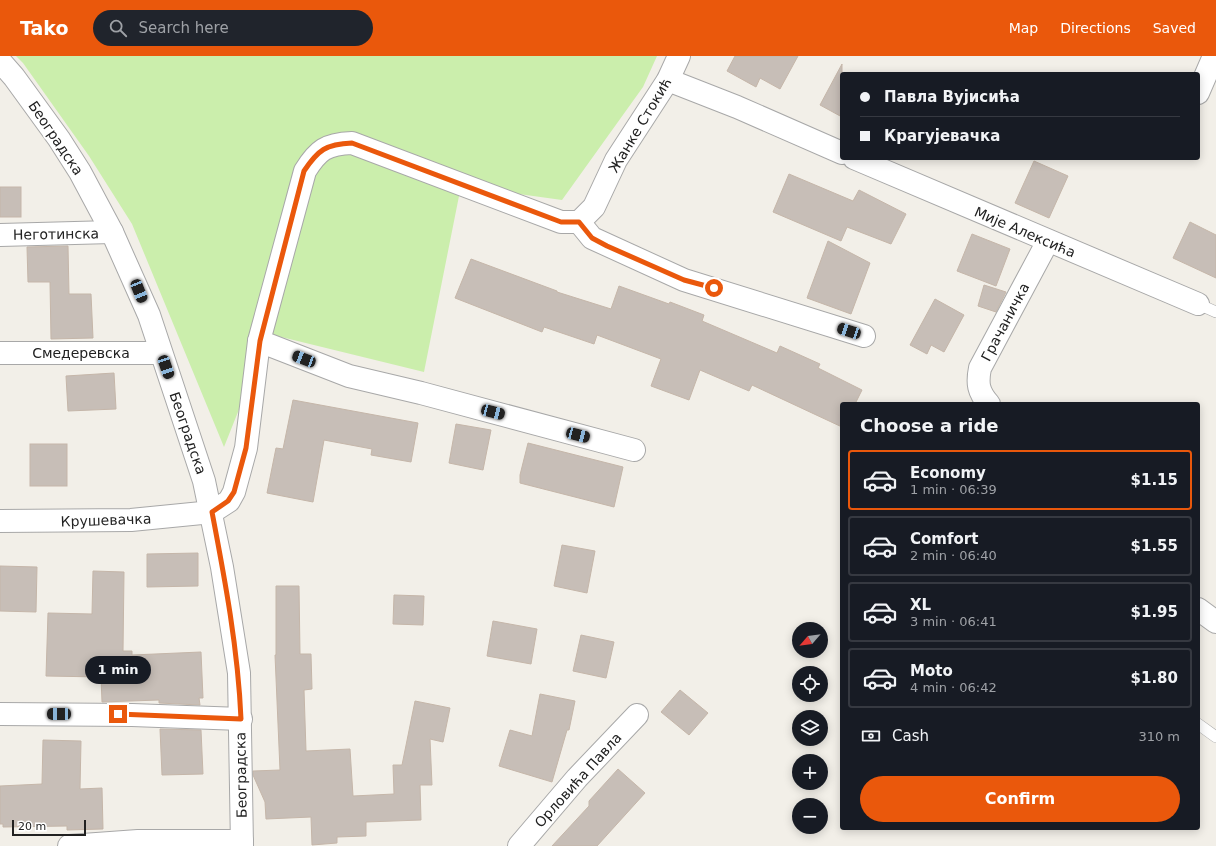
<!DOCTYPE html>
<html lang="en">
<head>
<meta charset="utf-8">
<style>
  body { margin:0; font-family:"DejaVu Sans",sans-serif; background:#20242c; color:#f1f3f6; height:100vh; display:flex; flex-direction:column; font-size:15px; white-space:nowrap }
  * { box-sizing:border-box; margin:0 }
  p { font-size:13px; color:#9ea1a6 }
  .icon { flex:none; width:22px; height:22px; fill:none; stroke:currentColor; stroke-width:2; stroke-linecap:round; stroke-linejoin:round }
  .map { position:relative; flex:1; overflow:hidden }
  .side { position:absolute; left:840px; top:346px; width:360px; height:428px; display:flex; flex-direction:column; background:#171b24; border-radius:4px; box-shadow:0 2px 10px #0003 }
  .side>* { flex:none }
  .banner { position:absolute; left:840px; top:16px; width:360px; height:88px; border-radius:4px; box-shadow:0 2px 10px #0003; display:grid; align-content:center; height:88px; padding:0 20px; background:#171b24 }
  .needle { width:26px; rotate:242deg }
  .buttons { position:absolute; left:792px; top:566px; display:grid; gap:8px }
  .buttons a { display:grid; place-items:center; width:36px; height:36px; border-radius:50%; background:#171b24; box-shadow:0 2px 10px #0003; font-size:20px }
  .scale { position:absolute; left:12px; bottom:10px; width:74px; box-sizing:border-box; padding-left:4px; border:2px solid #212121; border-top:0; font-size:11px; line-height:14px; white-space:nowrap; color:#212121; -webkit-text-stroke:3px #fff; paint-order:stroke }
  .end { position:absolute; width:18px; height:18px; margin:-9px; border:5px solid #ea580c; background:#fff; box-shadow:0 0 0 2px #fff }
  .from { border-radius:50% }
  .bubble { position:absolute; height:28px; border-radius:14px; background:#171b24; box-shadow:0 2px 10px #0003; font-size:13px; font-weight:600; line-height:28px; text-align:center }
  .car { position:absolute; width:12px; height:24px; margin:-12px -6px; border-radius:5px; box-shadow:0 0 3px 1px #0007; background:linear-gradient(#222 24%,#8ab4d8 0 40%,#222 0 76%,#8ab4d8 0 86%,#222 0) }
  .banner b { display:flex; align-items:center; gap:14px; height:38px; font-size:15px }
  .banner b+b { border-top:1px solid #363941 }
  .banner i { width:10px; height:10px; background:#f1f3f6 }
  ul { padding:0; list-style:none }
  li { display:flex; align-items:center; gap:12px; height:60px; margin:0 8px 6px; padding:0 12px; border:2px solid #363941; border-radius:4px }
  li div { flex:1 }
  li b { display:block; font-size:15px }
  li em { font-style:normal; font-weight:600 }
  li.current { border-color:#ea580c }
  li>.icon { width:36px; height:36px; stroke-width:1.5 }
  h2 { padding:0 20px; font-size:18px; line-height:48px }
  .pay { display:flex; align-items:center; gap:10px; height:44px; padding:0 20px; font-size:15px }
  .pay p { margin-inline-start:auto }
  .action { display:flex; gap:8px; margin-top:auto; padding:8px 20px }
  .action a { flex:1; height:46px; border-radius:24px; background:#ea580c; color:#fff; font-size:16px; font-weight:600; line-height:46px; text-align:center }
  header { display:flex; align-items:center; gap:24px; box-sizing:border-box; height:56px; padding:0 20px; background:#ea580c; color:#fff }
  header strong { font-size:19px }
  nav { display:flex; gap:22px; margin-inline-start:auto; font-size:14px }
  .search { width:280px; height:36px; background:#20242c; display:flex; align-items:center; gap:10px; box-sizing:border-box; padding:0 14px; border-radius:22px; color:#9ea1a6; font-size:15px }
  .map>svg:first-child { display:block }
  .grass { fill:#cbeeac }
  .building { fill:#c7beb7; stroke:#c5b6a9 }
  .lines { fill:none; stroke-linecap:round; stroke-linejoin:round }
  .service-casing { stroke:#a8a8a8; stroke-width:12 }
  .minor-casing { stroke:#a8a8a8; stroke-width:24 }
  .service { stroke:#fff; stroke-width:11 }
  .minor { stroke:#fff; stroke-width:22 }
  .route { stroke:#ea580c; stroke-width:5 }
  .labels { text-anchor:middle; stroke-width:4; stroke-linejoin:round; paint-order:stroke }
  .street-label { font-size:14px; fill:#212121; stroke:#fff }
</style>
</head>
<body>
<header>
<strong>Tako</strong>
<div class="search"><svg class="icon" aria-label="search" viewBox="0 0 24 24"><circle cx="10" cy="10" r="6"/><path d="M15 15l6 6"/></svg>Search here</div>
<nav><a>Map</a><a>Directions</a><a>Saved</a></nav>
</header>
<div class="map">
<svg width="1216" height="790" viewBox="0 0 1216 790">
  <rect width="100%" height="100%" fill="#f2efe8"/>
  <!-- grass -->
  <path class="grass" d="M16 0H657L643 31 562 144 461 130 424 316 269 278 224 391 132 168 89 100 23 7Z"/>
  <!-- building -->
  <g class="building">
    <path d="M735 0H798L780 33 760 22 756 31 727 15Z"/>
    <path d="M842 8V61L820 49Z"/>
    <path d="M1034 105 1068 120 1049 162 1015 147Z"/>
    <path d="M789 118 853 145 859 134 906 158 891 188 847 171 841 185 773 156Z"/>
    <rect x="0" y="131" width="21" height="30"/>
    <path d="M1190 166 1216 179V222L1173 202Z"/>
    <path d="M972 178 1010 193 996 230 957 215Z"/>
    <path d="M828 185 870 207 851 258 807 242Z"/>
    <path d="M68 190 69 238H91L93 282 51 283 50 226H28L27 191Z"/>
    <path d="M471 203 557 235V236L611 253 619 230 669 248 670 246 704 259 702 265 777 297 780 290 820 308 818 312 862 334 855 348H842V371L752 329 749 335 700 314 689 344 651 330 661 303 597 279 594 288 544 271 542 276 455 242Z"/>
    <path d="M984 229 1006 236 996 256 978 250Z"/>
    <path d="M935 243 964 259 944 296 931 289 927 298 910 289Z"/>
    <path d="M114 317 116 353 68 355 66 320Z"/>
    <path d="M293 344 418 367 411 406 371 399 372 393 324 384 313 446 267 437 276 392 283 393Z"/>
    <path d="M456 368 491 374 483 414 449 407Z"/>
    <path d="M528 387 623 411 614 451 520 427V419Z"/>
    <rect x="30" y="388" width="37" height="42"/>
    <path d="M562 489 595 495 587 537 554 530Z"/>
    <path d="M198 497V530L147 531V498Z"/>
    <path d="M0 510 37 511 36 556 0 555Z"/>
    <path d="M93 515 124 516 123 595H132V599L201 596 203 642H199L200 649 159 647V644L102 646 101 621 46 620 48 557 92 558Z"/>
    <path d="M276 530H299L300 598H311L312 633 304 634 306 695 350 693 353 740 394 738 393 709H402L415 645 450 652 443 686 430 683 432 729H420L421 764 366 766V780L337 781V787L312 789 311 761 266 763 265 746 253 719V715L280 714 275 599H276Z"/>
    <path d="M394 539 424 540 423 569 393 568Z"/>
    <path d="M493 565 537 573 531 608 487 600Z"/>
    <path d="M581 579 614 586 606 622 573 615Z"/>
    <path d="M680 634 708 657 689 679 661 656Z"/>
    <path d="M540 638 575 645 569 674H567L552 726 499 710 510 674 532 680Z"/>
    <path d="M160 673 201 674 203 718 162 719Z"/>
    <path d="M43 684 81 685 80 733 102 732 103 773 67 774V770L3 771V768H0V730L42 728Z"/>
    <path d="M618 713 645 737 597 790H552L589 750V745Z"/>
  </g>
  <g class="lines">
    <!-- service casing -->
    <g class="service-casing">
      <g id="service">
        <path d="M1198 248 1216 256"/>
        <path d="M1198 668 1216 681"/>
      </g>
    </g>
    <!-- minor casing -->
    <g class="minor-casing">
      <g id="minor">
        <path d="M0 5 14 21 59 83 80 116 112 176 149 259 204 425 222 511 239 617 242 790"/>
        <path d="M668 24 737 51 842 97"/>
        <path d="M1198 37 1214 0"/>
        <path d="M854 102 1198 248"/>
        <path d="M579 166 592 182 684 224 864 280"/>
        <path d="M0 179 112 176"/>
        <path d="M259 285 349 320 421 337 634 394"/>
        <path d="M0 297H161"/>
        <path d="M989 348C978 336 977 327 980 312L1048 185"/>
        <path d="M0 465 131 464 212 456 229 445 234 436 246 392 259 285 305 115C318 94 326 88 352 87L561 166H579L594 151 616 104 668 24 679 0"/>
        <path d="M1198 553 1216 566"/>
        <path d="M0 658 132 659 241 663"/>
        <path d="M69 790 138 785H242"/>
        <path d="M519 790 577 722 637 659"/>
      </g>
    </g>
    <!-- service -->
    <use href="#service" class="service"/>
    <!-- minor -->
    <use href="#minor" class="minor"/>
  </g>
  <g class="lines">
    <!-- route -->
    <path class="route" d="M118 658 241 663C238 593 225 524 212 456L228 445 234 436 246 392 260 285 304 115C318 94 326 88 352 87L561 166H579L592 182 607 190 684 224 714 232"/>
  </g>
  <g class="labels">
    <!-- street labels -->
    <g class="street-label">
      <text transform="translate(640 69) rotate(-59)" y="5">Жанке Стокић</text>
      <text transform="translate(56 82) rotate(56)" y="5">Београдска</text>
      <text transform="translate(1025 176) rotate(23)" y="5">Мије Алексића</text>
      <text transform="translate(56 178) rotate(-1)" y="5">Неготинска</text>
      <text transform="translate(1005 266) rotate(-62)" y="5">Грачаничка</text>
      <text x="81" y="302">Смедеревска</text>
      <text transform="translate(188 377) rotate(71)" y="5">Београдска</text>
      <text transform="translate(106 464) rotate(-2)" y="5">Крушевачка</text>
      <text transform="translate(241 719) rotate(-91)" y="5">Београдска</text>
      <text transform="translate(578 724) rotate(-48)" y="5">Орловића Павла</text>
    </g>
  </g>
</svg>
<div class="buttons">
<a><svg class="needle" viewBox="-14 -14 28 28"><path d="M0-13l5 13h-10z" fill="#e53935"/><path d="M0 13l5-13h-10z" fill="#9ea1a6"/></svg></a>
<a><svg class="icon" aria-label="locate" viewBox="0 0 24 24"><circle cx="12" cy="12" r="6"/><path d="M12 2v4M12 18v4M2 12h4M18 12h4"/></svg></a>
<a><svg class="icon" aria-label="layers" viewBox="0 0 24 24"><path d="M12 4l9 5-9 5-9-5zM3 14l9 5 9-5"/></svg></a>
<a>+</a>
<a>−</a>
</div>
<div class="scale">20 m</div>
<i class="end from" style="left:714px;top:232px"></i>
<i class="end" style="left:118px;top:658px"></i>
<div class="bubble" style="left:85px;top:600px;width:66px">1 min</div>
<i class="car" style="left:139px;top:235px;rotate:158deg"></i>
<i class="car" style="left:849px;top:275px;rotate:288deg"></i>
<i class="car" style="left:304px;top:303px;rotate:291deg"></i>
<i class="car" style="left:166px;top:311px;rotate:161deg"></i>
<i class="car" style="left:493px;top:356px;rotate:105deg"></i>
<i class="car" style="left:578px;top:379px;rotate:105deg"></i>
<i class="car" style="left:59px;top:658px;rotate:270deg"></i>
<div class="banner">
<b><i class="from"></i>Павла Вујисића</b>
<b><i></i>Крагујевачка</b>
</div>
<section class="side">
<h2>Choose a ride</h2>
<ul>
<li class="current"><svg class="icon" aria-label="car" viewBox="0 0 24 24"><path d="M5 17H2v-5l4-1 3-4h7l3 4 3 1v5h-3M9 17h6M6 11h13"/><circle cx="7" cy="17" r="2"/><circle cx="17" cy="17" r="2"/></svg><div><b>Economy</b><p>1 min · 06:39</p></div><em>$1.15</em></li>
<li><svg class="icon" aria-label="car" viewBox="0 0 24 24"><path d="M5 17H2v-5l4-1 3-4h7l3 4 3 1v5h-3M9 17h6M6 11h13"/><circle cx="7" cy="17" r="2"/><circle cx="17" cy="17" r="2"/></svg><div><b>Comfort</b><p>2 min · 06:40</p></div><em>$1.55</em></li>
<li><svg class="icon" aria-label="car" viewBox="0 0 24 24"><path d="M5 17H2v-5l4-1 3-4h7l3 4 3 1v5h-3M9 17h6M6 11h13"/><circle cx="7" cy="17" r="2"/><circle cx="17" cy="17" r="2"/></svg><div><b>XL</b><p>3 min · 06:41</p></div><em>$1.95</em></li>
<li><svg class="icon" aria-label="car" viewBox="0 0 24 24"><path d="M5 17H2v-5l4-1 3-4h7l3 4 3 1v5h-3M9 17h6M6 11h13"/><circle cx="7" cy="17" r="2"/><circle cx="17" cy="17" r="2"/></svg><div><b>Moto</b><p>4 min · 06:42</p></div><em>$1.80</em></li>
</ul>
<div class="pay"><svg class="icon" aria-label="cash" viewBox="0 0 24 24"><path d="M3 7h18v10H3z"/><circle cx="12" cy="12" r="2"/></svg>Cash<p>310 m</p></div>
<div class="action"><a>Confirm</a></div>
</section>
</div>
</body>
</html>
